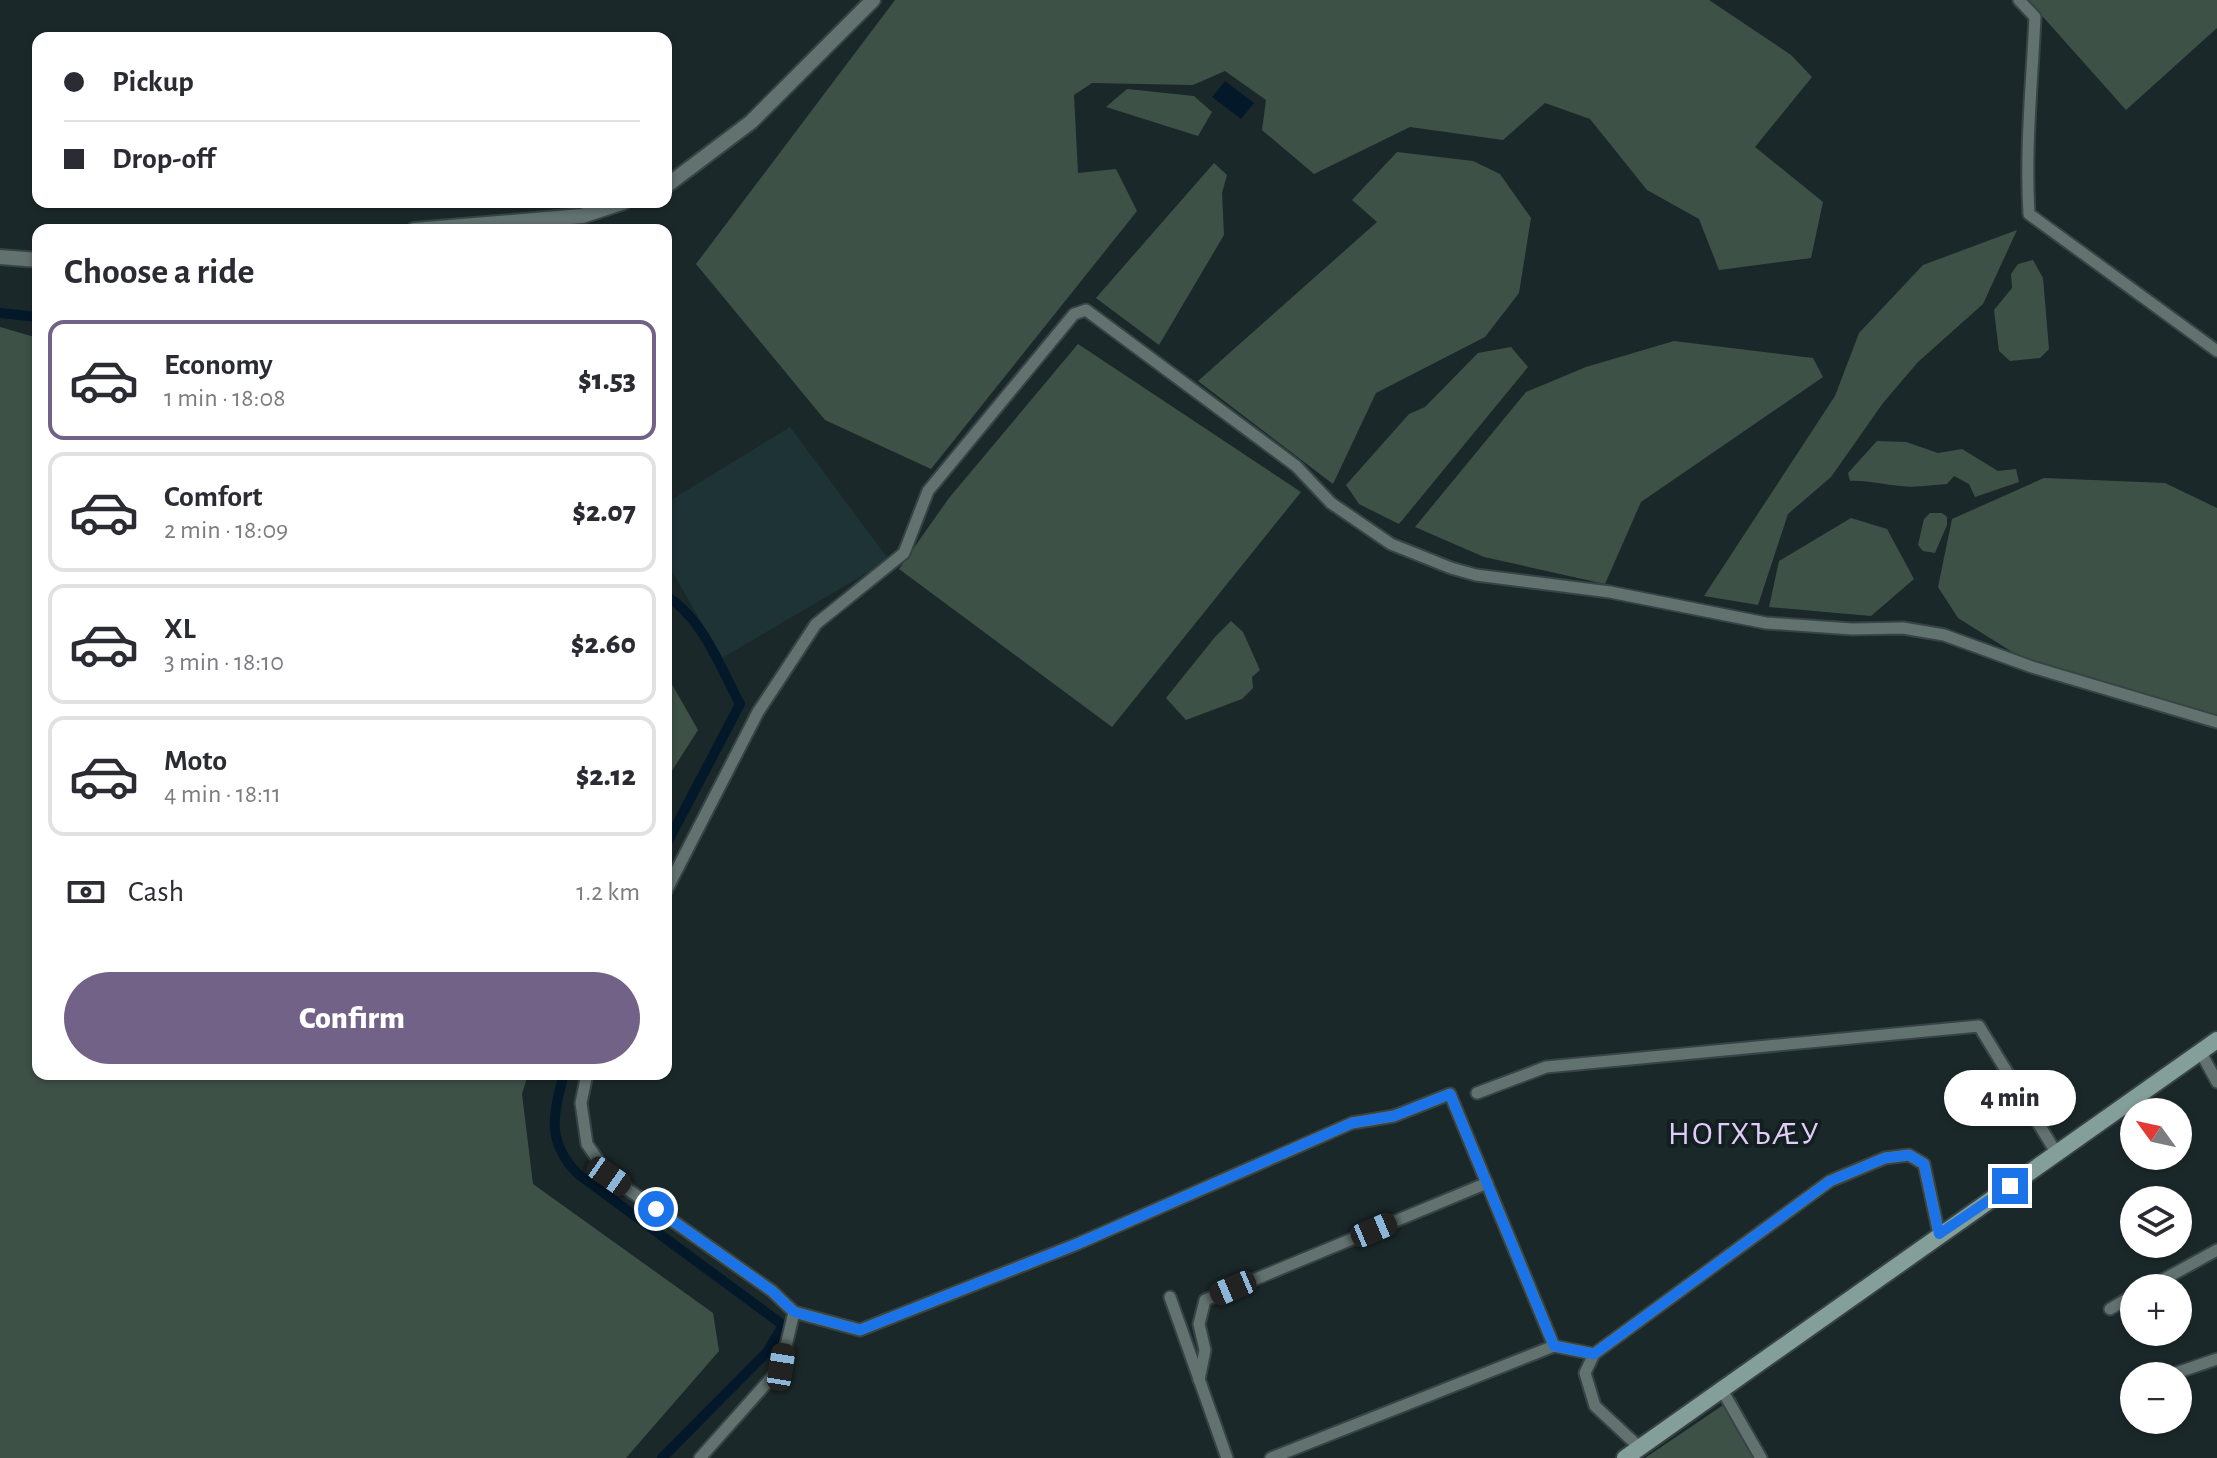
<!DOCTYPE html>
<html lang="en">
<head>
<meta charset="utf-8">
<style>
  body { margin:0; font-family:"Alegreya Sans",sans-serif; background:#f7f7f7; color:#2b2b33; height:100vh; display:flex; flex-direction:column; font-size:30px; white-space:nowrap }
  * { box-sizing:border-box; margin:0 }
  p { font-size:26px; color:#7c7c81 }
  .icon { flex:none; width:44px; height:44px; fill:none; stroke:currentColor; stroke-width:2; stroke-linecap:round; stroke-linejoin:round }
  .map { position:relative; flex:1; overflow:hidden }
  .panel { position:absolute; left:32px; top:224px; width:640px; height:856px; display:flex; flex-direction:column; background:#fff; border-radius:16px; box-shadow:0 2px 6px #0004 }
  .panel>* { flex:none }
  .top-card { position:absolute; left:32px; top:32px; width:640px; height:176px; border-radius:16px; box-shadow:0 2px 6px #0004; display:grid; align-content:center; height:176px; padding:0 32px; background:#fff }
  .needle { width:52px; rotate:303deg }
  .controls { position:absolute; left:2120px; top:1098px; display:grid; gap:16px }
  .controls a { display:grid; place-items:center; width:72px; height:72px; border-radius:50%; background:#fff; box-shadow:0 2px 6px #0004; font-size:40px }
  .end { position:absolute; width:36px; height:36px; margin:-18px; border:10px solid #1a73e8; background:#fff; box-shadow:0 0 0 4px #fff }
  .from { border-radius:50% }
  .bubble { position:absolute; height:56px; border-radius:28px; background:#fff; box-shadow:0 2px 6px #0004; font-size:26px; font-weight:800; line-height:56px; text-align:center }
  .car { position:absolute; width:24px; height:48px; margin:-24px -12px; border-radius:10px; box-shadow:0 0 6px 2px #0007; background:linear-gradient(#222 24%,#8ab4d8 0 40%,#222 0 76%,#8ab4d8 0 86%,#222 0) }
  .top-card b { display:flex; align-items:center; gap:28px; height:76px; font-size:30px }
  .top-card b+b { border-top:2px solid #e1e1e2 }
  .top-card i { width:20px; height:20px; background:#2b2b33 }
  ul { padding:0; list-style:none }
  li { display:flex; align-items:center; gap:24px; height:120px; margin:0 16px 12px; padding:0 16px; border:4px solid #e1e1e2; border-radius:16px }
  li div { flex:1 }
  li b { display:block; font-size:30px }
  li em { font-style:normal; font-weight:800 }
  li.on { border-color:#726287 }
  li>.icon { width:72px; height:72px; stroke-width:1.5 }
  h2 { padding:0 32px; font-size:36px; line-height:96px }
  .pay { display:flex; align-items:center; gap:20px; height:88px; padding:0 32px; font-size:30px }
  .pay p { margin-inline-start:auto }
  .cta { display:flex; gap:16px; margin-top:auto; padding:16px 32px }
  .cta a { flex:1; height:92px; border-radius:48px; background:#726287; color:#fff; font-size:32px; font-weight:800; line-height:92px; text-align:center }
  .map>svg:first-child { display:block }
  .built { fill:#1e3335 }
  .green { fill:#3e5147 }
  .water { fill:#03192a }
  .lines { fill:none; stroke-linecap:round; stroke-linejoin:round }
  .canal { stroke:#03192a; stroke-width:10 }
  .minor-casing { stroke:#374445; stroke-width:15 }
  .tertiary-casing { stroke:#374445; stroke-width:18 }
  .secondary-casing { stroke:#374445; stroke-width:20 }
  .minor { stroke:#62726f; stroke-width:11 }
  .tertiary { stroke:#62726f; stroke-width:14 }
  .secondary { stroke:#849e99; stroke-width:16 }
  .route { stroke:#1a73e8; stroke-width:10 }
  .labels { text-anchor:middle; stroke-width:8; stroke-linejoin:round; paint-order:stroke }
  .quarter-label { font-size:32px; letter-spacing:2px; fill:#e0cdf7; stroke:#121e1f }
</style>
</head>
<body>
<div class="map">
<svg width="2217" height="1458" viewBox="0 0 2217 1458">
  <rect width="100%" height="100%" fill="#1b2829"/>
  <!-- built -->
  <path class="built" d="M790 427 889 560 722 658 666 561V503Z"/>
  <!-- green -->
  <g class="green">
    <path d="M895 0H1709L1791 55 1812 77 1755 147 1823 202 1811 258 1719 270 1699 219 1647 190 1590 119 1545 103 1503 140 1410 127 1314 174 1262 130 1266 100 1225 71 1193 85 1092 83 1074 95 1078 173 1116 169 1137 211 931 469 825 420 696 264Z"/>
    <path d="M2028 0H2217V28L2126 110Z"/>
    <path d="M1127 89 1194 96 1212 112 1198 136 1106 107Z"/>
    <path d="M1397 152 1473 161 1500 174 1531 218 1519 293 1485 337 1376 393 1333 484 1198 381 1377 222 1352 200Z"/>
    <path d="M1214 163 1227 175 1222 193 1224 235 1159 345 1096 298Z"/>
    <path d="M2017 230 1983 304 1918 362 1883 403 1831 477 1788 514 1758 605 1704 596 1835 396 1859 333 1923 265Z"/>
    <path d="M2033 260 2043 278 2049 349 2040 358 2010 361 1999 351 1994 310 2012 288 2011 274 2018 264Z"/>
    <path d="M0 327 38 338V1074H528L522 1094 533 1184 713 1313 719 1351 626 1458H0Z"/>
    <path d="M1674 341 1813 358 1823 377 1641 502 1605 584 1484 557 1415 527 1526 392 1586 367Z"/>
    <path d="M1078 344 1301 492 1112 727 899 569 949 498Z"/>
    <path d="M1511 347 1528 367 1399 524 1359 504 1346 485 1409 414 1425 407 1478 353Z"/>
    <path d="M1877 441 1906 442 1938 453 1962 449 1998 471 2016 469 2019 482 1975 497 1969 484 1954 476 1947 484C1932 485 1916 488 1901 486 1883 485 1868 480 1850 481L1848 473Z"/>
    <path d="M2044 478 2165 483 2217 508V716L2025 660 1958 618 1938 587 1952 519Z"/>
    <path d="M1930 513H1942L1947 517V525L1935 553 1923 551 1918 545 1924 519Z"/>
    <path d="M1851 518 1887 529 1914 579 1871 616 1769 607 1779 561Z"/>
    <path d="M1231 621 1243 632 1260 670 1252 677 1253 688 1242 699 1186 720 1166 698 1215 637Z"/>
    <path d="M666 674 698 730 666 780Z"/>
    <path d="M1735 1397 1768 1458H1645Z"/>
  </g>
  <!-- water -->
  <path class="water" d="M1225 81 1254 103 1241 119 1212 97Z"/>
  <g class="lines">
    <!-- canal -->
    <g class="canal">
      <path d="M0 313 38 317"/>
      <path d="M666 596C703 618 720 667 740 704L666 845"/>
      <path d="M564 1074C553 1114 546 1142 578 1174L783 1325 768 1351 662 1458"/>
    </g>
    <!-- minor casing -->
    <g class="minor-casing">
      <g id="minor">
        <path d="M2019 0 2035 17C2032 83 2025 148 2029 214L2217 351"/>
        <path d="M666 891 758 712 816 624 904 553 928 491 1074 314 1086 310 1296 466 1331 503 1391 544 1451 568 1476 575 1610 592 1766 623 1852 629 1903 628 1944 635 2032 667 2217 722"/>
        <path d="M2200 1051 2217 1082"/>
        <path d="M587 1074 581 1103 587 1144 609 1176 772 1291 794 1312 781 1367 700 1458"/>
        <path d="M1477 1093 1546 1067 1979 1026 2057 1154"/>
        <path d="M2148 1288 2217 1250"/>
        <path d="M1170 1297 1227 1458"/>
        <path d="M2110 1309 2134 1295"/>
        <path d="M794 1312 860 1330 1077 1244 1352 1123 1394 1116 1450 1094 1554 1346"/>
        <path d="M2167 1376 2217 1359"/>
        <path d="M1199 1380 1205 1350 1199 1324 1205 1300 1487 1183"/>
        <path d="M1722 1390 1761 1458"/>
        <path d="M1638 1446 1595 1406 1585 1373 1594 1354 1830 1181 1885 1158 1909 1155 1924 1164 1939 1234"/>
        <path d="M1271 1458 1554 1346 1594 1354"/>
      </g>
    </g>
    <!-- tertiary casing -->
    <g class="tertiary-casing">
      <g id="tertiary">
        <path d="M666 186 751 122 873 0"/>
        <path d="M414 230 582 216 624 202"/>
        <path d="M0 257 38 260"/>
      </g>
    </g>
    <!-- secondary casing -->
    <g class="secondary-casing">
      <path id="secondary" d="M1625 1458 2217 1040"/>
    </g>
    <!-- minor -->
    <use href="#minor" class="minor"/>
    <!-- tertiary -->
    <use href="#tertiary" class="tertiary"/>
    <!-- secondary -->
    <use href="#secondary" class="secondary"/>
  </g>
  <g class="lines">
    <!-- route -->
    <path class="route" d="M656 1209 772 1291 794 1312 860 1330 1077 1244 1352 1123 1394 1116 1450 1094 1554 1346 1594 1354 1830 1181 1885 1158 1909 1155 1924 1164 1939 1234 2010 1186"/>
  </g>
  <g class="labels">
    <!-- quarter labels -->
    <g class="quarter-label">
      <text x="1744" y="1144">НОГХЪÆУ</text>
    </g>
  </g>
</svg>
<div class="controls">
<a><svg class="needle" viewBox="-14 -14 28 28"><path d="M0-13l5 13h-10z" fill="#e53935"/><path d="M0 13l5-13h-10z" fill="#7c7c81"/></svg></a>
<a><svg class="icon" aria-label="layers" viewBox="0 0 24 24"><path d="M12 4l9 5-9 5-9-5zM3 14l9 5 9-5"/></svg></a>
<a>+</a>
<a>−</a>
</div>
<i class="end from" style="left:656px;top:1209px"></i>
<i class="end" style="left:2010px;top:1186px"></i>
<div class="bubble" style="left:1944px;top:1070px;width:132px">4 min</div>
<i class="car" style="left:609px;top:1176px;rotate:125deg"></i>
<i class="car" style="left:1374px;top:1230px;rotate:67deg"></i>
<i class="car" style="left:1233px;top:1288px;rotate:247deg"></i>
<i class="car" style="left:781px;top:1367px;rotate:9deg"></i>
<div class="top-card">
<b><i class="from"></i>Pickup</b>
<b><i></i>Drop-off</b>
</div>
<section class="panel">
<h2>Choose a ride</h2>
<ul>
<li class="on"><svg class="icon" aria-label="car" viewBox="0 0 24 24"><path d="M5 17H2v-5l4-1 3-4h7l3 4 3 1v5h-3M9 17h6M6 11h13"/><circle cx="7" cy="17" r="2"/><circle cx="17" cy="17" r="2"/></svg><div><b>Economy</b><p>1 min · 18:08</p></div><em>$1.53</em></li>
<li><svg class="icon" aria-label="car" viewBox="0 0 24 24"><path d="M5 17H2v-5l4-1 3-4h7l3 4 3 1v5h-3M9 17h6M6 11h13"/><circle cx="7" cy="17" r="2"/><circle cx="17" cy="17" r="2"/></svg><div><b>Comfort</b><p>2 min · 18:09</p></div><em>$2.07</em></li>
<li><svg class="icon" aria-label="car" viewBox="0 0 24 24"><path d="M5 17H2v-5l4-1 3-4h7l3 4 3 1v5h-3M9 17h6M6 11h13"/><circle cx="7" cy="17" r="2"/><circle cx="17" cy="17" r="2"/></svg><div><b>XL</b><p>3 min · 18:10</p></div><em>$2.60</em></li>
<li><svg class="icon" aria-label="car" viewBox="0 0 24 24"><path d="M5 17H2v-5l4-1 3-4h7l3 4 3 1v5h-3M9 17h6M6 11h13"/><circle cx="7" cy="17" r="2"/><circle cx="17" cy="17" r="2"/></svg><div><b>Moto</b><p>4 min · 18:11</p></div><em>$2.12</em></li>
</ul>
<div class="pay"><svg class="icon" aria-label="cash" viewBox="0 0 24 24"><path d="M3 7h18v10H3z"/><circle cx="12" cy="12" r="2"/></svg>Cash<p>1.2 km</p></div>
<div class="cta"><a>Confirm</a></div>
</section>
</div>
</body>
</html>
